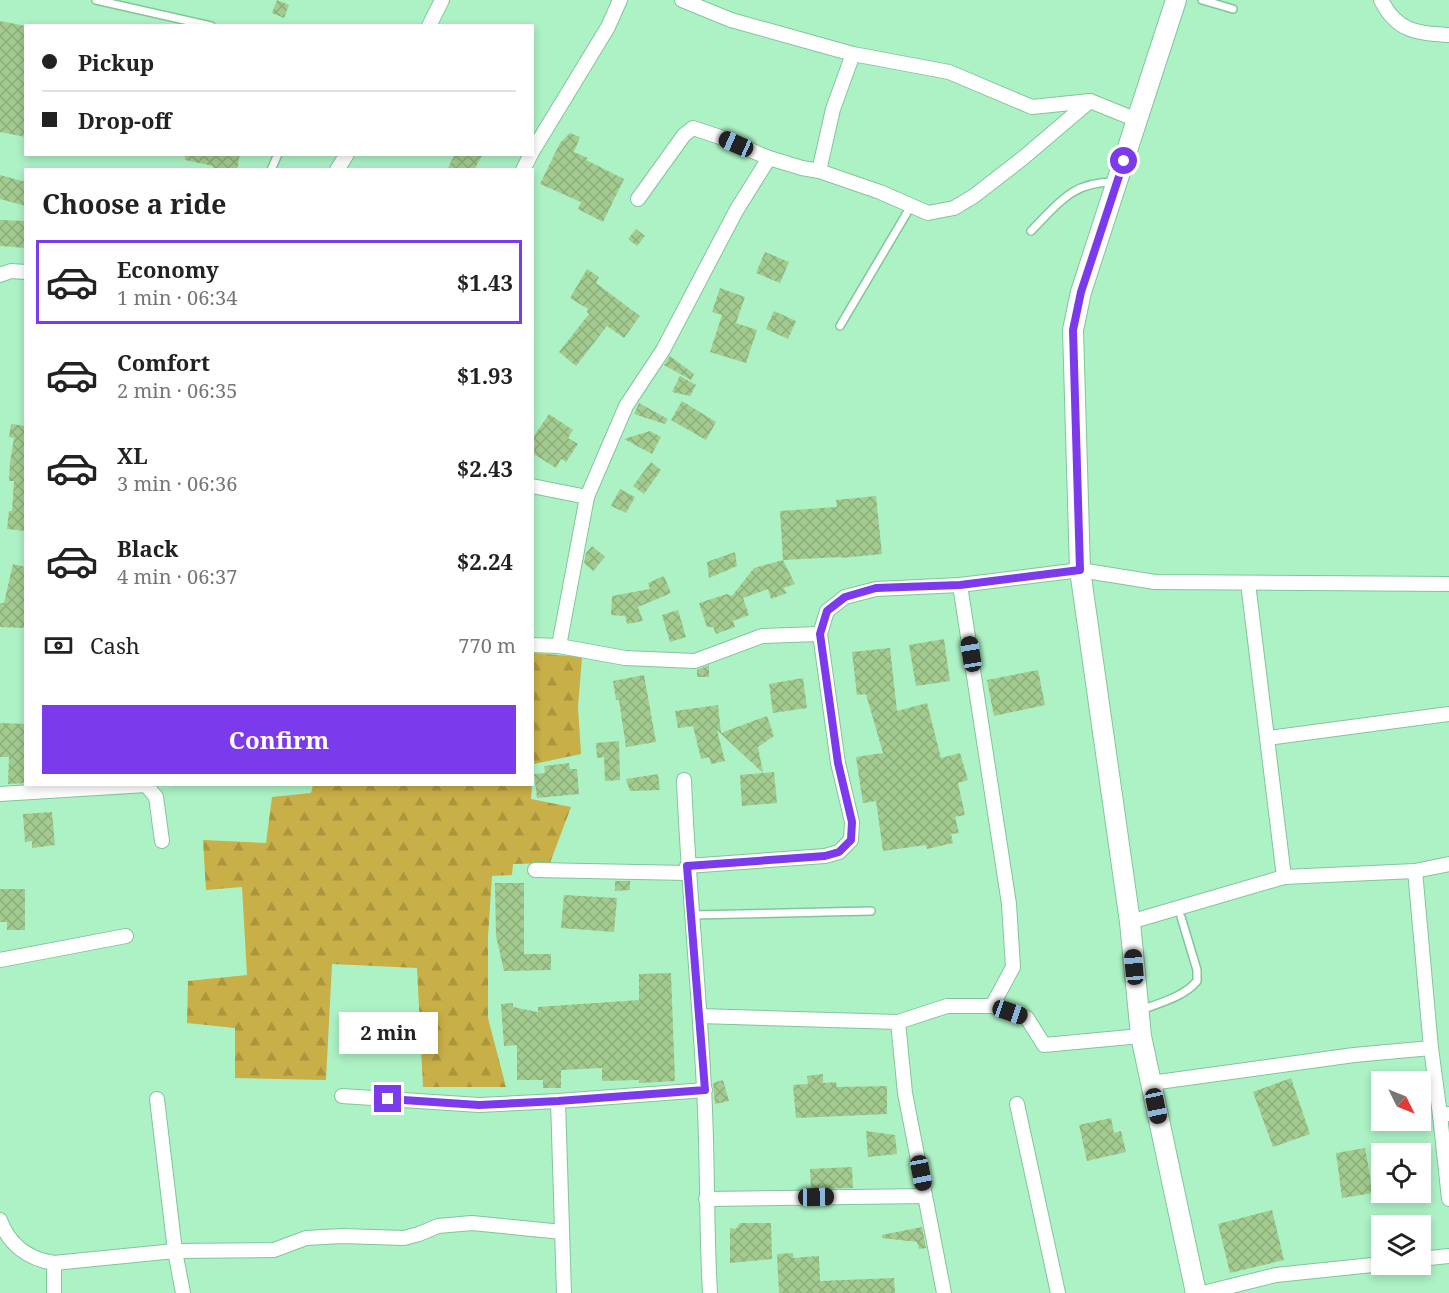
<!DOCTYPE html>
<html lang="en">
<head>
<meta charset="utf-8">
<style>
  body { margin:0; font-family:"Noto Serif",serif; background:#f2f2f2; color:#222; height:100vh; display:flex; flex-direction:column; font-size:22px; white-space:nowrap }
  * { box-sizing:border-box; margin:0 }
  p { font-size:20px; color:#767676 }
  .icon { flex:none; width:33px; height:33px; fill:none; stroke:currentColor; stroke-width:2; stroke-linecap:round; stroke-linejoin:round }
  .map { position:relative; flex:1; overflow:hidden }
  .panel { position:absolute; left:24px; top:168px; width:510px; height:618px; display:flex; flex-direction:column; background:#fff; border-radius:0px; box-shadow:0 3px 9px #0003 }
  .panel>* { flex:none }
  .guide { position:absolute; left:24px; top:24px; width:510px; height:132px; border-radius:0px; box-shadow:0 3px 9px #0003; display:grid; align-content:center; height:132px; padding:0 18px; background:#fff }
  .needle { width:39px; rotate:133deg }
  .fabs { position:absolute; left:1371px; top:1071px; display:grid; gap:12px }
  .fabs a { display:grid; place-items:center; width:60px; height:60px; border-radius:0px; background:#fff; box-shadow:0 3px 9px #0003; font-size:30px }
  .end { position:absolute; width:27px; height:27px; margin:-14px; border:8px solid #7c3aed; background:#fff; box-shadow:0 0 0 3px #fff }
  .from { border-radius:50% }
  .bubble { position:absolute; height:42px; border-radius:0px; background:#fff; box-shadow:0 3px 9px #0003; font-size:20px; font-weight:700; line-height:42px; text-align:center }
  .car { position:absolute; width:18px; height:36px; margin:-18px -9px; border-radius:8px; box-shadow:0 0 4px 2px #0007; background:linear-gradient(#222 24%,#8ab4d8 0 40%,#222 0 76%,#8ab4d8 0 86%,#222 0) }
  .guide b { display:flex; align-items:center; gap:21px; height:57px; font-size:22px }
  .guide b+b { border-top:2px solid #e0e0e0 }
  .guide i { width:15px; height:15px; background:#222 }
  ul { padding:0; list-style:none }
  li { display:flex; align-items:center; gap:18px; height:84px; margin:0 12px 9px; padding:0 6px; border:3px solid transparent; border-radius:0px }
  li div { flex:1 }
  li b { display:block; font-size:22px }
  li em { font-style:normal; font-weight:700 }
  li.on { border-color:#7c3aed }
  li>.icon { width:54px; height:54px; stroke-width:1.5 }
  h2 { padding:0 18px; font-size:27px; line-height:72px }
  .pay { display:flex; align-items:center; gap:15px; height:66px; padding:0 18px; font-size:22px }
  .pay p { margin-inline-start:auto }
  .primary-button { display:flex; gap:12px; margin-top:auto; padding:12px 18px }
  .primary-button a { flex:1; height:69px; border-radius:0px; background:#7c3aed; color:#fff; font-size:24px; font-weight:700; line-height:69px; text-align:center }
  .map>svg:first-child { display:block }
  .forest { fill:url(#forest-firs) }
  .building { fill:url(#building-cross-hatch) }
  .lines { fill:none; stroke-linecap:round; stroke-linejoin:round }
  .lane-casing { stroke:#82c59a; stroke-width:10 }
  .street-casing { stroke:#82c59a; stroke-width:16 }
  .secondary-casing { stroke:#82c59a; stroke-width:22 }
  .lane { stroke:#fff; stroke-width:7 }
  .street { stroke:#fff; stroke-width:14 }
  .secondary { stroke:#fff; stroke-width:20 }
  .route { stroke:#7c3aed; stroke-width:8 }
</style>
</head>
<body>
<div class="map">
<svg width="1449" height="1293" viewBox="0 0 1449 1293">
  <defs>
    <pattern id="forest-firs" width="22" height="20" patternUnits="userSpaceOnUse" patternTransform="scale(1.5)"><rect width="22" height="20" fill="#c8af47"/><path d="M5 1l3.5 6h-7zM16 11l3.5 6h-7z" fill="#aa963d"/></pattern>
    <pattern id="building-cross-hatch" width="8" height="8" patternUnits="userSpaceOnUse" patternTransform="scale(1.5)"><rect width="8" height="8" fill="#a3cb8f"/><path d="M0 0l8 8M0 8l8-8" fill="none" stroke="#8bae7a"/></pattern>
  </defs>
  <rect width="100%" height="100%" fill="#adf2c5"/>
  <!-- forest -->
  <g class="forest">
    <path d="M533 653 582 657 578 707 581 754 534 764 533 778Z"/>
    <path d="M532 784 531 799 571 807 550 863 513 864 512 875 492 876 488 937V1018L506 1087H423L417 968 332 964 326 1080 235 1078V1028L187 1023 188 981 247 975 242 887 206 890 203 840 266 843 272 797 311 793 313 785Z"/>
  </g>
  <!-- building -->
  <g class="building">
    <path d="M277 0 289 5 284 18 272 13Z"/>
    <path d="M0 21 26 26V137L0 132Z"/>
    <path d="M570 133 580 137 574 152 588 158 586 160 624 179 603 222 578 209 581 202 540 184 560 143Z"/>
    <path d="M185 154H240L237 170H213V166L185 160Z"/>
    <path d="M455 154H483L474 170H447Z"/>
    <path d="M0 175 26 182V206L0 199Z"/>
    <path d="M0 220 26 221V248L0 246Z"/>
    <path d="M636 229 645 236 637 246 628 239Z"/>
    <path d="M765 252 789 262 780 283 756 273Z"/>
    <path d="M587 269 599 277 596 283 640 316 624 338 607 326 576 366 559 352 589 314 587 312 588 309 570 298Z"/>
    <path d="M720 288 745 297 736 323 757 330 746 363 710 352 722 315 712 312Z"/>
    <path d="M774 311 796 321 788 339 766 329Z"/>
    <path d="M670 356 694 374 691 380 664 365Z"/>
    <path d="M680 376 696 385 690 396 672 392Z"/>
    <path d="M682 401 716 422 706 440 671 420Z"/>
    <path d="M639 403 668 419 665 424 634 414Z"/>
    <path d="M549 414 573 430 568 438 578 444 566 462 561 459 556 468 532 453V439Z"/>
    <path d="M11 424 26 426V531L7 529 9 511H12L14 481H9L10 462 14 438 9 437Z"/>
    <path d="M650 431 661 437 652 454 624 439Z"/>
    <path d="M651 462 661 470 644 494 633 486Z"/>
    <path d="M620 489 635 497 626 513 611 506Z"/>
    <path d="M876 496 882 554 841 558V557L783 560 780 511 837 507 836 500Z"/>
    <path d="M592 546 605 557 593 571 584 563 586 553Z"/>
    <path d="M735 552 737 566 709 578 707 562Z"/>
    <path d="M783 560 795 584 783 588 787 593 771 599 768 589 743 598 749 615 733 621 735 627 716 634 713 627H707L699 603 727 594 732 596 754 568Z"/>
    <path d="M13 564 26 567V628L0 627V603H4Z"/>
    <path d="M664 576 671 593 638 607 643 621 627 624 625 616 611 615 612 596 650 589 648 583Z"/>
    <path d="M678 610 686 637 670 642 662 615Z"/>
    <path d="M944 639 950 681 916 686 909 645Z"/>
    <path d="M890 648 897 711 927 703 941 758 960 753 968 780 958 783 965 815 955 817 959 833 951 834 953 843 927 849 926 845 883 851 876 801 863 803 856 757 883 753 866 694 857 695 852 652Z"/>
    <path d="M709 665V677H697V670Z"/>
    <path d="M1038 670 1045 705 994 716 987 680Z"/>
    <path d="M644 675 656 742 626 747 619 700H616L613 681Z"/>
    <path d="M803 678 807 708 773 713 769 684Z"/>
    <path d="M718 705 721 733 767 716 774 736 758 747 763 773 774 772 777 803 742 806 740 775 763 773 717 730 725 761 711 764 709 757 701 759 693 726 678 728 675 711Z"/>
    <path d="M0 723 26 724 25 783 8 784 9 757H0Z"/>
    <path d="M619 741 620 780 605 781 604 757 597 758 596 743Z"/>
    <path d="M569 763 570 769H577L579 794 537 798 534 774 545 773 544 766Z"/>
    <path d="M658 774 660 790 630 791 626 779Z"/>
    <path d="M52 812 55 845 32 848V841L25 842 23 814Z"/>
    <path d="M615 881H630V890L615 891Z"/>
    <path d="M495 883H524V954H551V970L504 971 496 936Z"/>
    <path d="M0 889H25V930H7V922H0Z"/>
    <path d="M564 895 617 898 614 932 561 928Z"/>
    <path d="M671 973 675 1081 639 1083V1080L602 1081V1068L561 1070V1088H543V1080H517V1045L504 1046 501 1004 513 1003V1007L538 1012V1007L639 1000V974Z"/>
    <path d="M823 1074V1083L836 1082 837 1087 887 1086V1114L796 1118 793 1085 808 1084 807 1076Z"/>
    <path d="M1291 1078 1310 1134 1273 1147 1253 1092Z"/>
    <path d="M723 1080 729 1101 715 1104 713 1083Z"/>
    <path d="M1111 1118 1114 1133 1121 1131 1126 1152 1087 1161 1079 1125Z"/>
    <path d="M866 1131 895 1135 897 1154 868 1157Z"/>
    <path d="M1365 1148 1373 1193 1342 1198 1336 1153Z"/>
    <path d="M852 1167 853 1188 811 1189 810 1169Z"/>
    <path d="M1272 1210 1284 1260 1230 1273 1218 1224Z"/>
    <path d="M740 1223H771L772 1259 730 1263V1228L736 1229Z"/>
    <path d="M922 1227 926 1248 919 1249 917 1242 882 1238V1235Z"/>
    <path d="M793 1253V1258L819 1256 820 1281 894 1278 895 1293H779L777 1254Z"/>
  </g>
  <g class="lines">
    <!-- lane casing -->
    <g class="lane-casing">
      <g id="lane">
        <path d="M96 0 211 26"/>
        <path d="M1202 0 1233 9"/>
        <path d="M271 170 278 154"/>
        <path d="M1031 231C1059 203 1071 182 1114 182"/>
        <path d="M840 326 911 206"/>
        <path d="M691 915 871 911"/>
        <path d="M1141 1010C1159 1003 1184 997 1197 981V970L1181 917"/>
      </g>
    </g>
    <!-- street casing -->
    <g class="street-casing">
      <g id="street">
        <path d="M682 0 731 20 853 54 949 72 1032 107 1090 101 1137 120"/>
        <path d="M1381 0C1397 32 1417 33 1449 35"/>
        <path d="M429 26 442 0"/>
        <path d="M532 152 608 27 620 0"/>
        <path d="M337 170 347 154"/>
        <path d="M523 170 531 154"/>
        <path d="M819 171 833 109 853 54"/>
        <path d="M638 199 684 135 693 128 720 137 769 158 802 168 819 171 880 192 928 213 954 208 974 196 1023 158 1090 101"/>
        <path d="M0 275 11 271 26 272"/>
        <path d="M532 486 587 497"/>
        <path d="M1248 583 1284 877"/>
        <path d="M960 585 1009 904 1013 967 992 1006"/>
        <path d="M532 645 559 646 587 497 626 406 663 350 736 211 769 158"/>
        <path d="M559 646 625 658 695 661 762 636 820 634 827 611 845 597 876 589 960 585 1080 570 1155 582 1449 584"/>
        <path d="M1268 738 1449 714"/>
        <path d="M684 780C688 883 699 986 704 1089 708 1157 706 1225 710 1293"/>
        <path d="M0 794 146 785 156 797 162 841"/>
        <path d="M687 866 825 856 839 852 851 840 852 822 838 763 820 634"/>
        <path d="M535 870 688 873"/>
        <path d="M1415 871 1431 1048 1440 1115 1449 1114"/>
        <path d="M1130 922 1284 877 1415 871 1449 864"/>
        <path d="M0 960 126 936"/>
        <path d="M700 1016 898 1022 905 1093 944 1293"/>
        <path d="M898 1022 947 1006H992L1027 1018 1044 1045 1141 1036"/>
        <path d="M1151 1083 1354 1055 1431 1048"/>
        <path d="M342 1096 479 1105 558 1101 705 1090"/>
        <path d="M157 1099 175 1251 183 1293"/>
        <path d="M558 1101 564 1293"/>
        <path d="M1017 1104 1058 1293"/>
        <path d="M1440 1115 1449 1199"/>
        <path d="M706 1199 925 1196"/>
        <path d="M0 1220C9 1245 29 1259 54 1263L175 1251 274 1250 306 1238 342 1236 404 1238 419 1234 438 1226 472 1223 562 1232"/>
        <path d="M1420 1259 1449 1256"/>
        <path d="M54 1263V1293"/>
        <path d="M1203 1293 1276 1275 1382 1264"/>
      </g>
    </g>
    <!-- secondary casing -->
    <g class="secondary-casing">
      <path id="secondary" d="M1176 0 1081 292 1073 330 1080 570 1130 922 1141 1036 1196 1293"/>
    </g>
    <!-- lane -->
    <use href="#lane" class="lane"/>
    <!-- street -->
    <use href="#street" class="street"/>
    <!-- secondary -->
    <use href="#secondary" class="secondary"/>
  </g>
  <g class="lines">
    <!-- route -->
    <path class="route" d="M388 1099 479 1105 558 1101 705 1090 687 866 825 856 839 852 851 840 852 822 838 763 820 634 827 611 845 597 876 588 960 585 1080 570 1073 330 1081 292 1124 161"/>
  </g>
</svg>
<div class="fabs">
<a><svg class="needle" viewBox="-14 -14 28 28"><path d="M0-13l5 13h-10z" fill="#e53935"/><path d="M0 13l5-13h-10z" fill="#767676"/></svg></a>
<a><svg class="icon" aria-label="locate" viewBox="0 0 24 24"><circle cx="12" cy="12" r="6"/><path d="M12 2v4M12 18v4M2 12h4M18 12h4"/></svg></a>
<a><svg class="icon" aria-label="layers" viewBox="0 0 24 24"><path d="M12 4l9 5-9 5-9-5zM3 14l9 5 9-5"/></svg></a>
</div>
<i class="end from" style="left:1124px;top:161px"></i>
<i class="end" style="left:388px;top:1099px"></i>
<div class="bubble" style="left:339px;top:1012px;width:99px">2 min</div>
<i class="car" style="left:736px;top:144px;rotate:294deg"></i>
<i class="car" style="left:971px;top:654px;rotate:351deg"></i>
<i class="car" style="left:1134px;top:967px;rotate:355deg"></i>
<i class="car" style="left:1010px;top:1012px;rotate:109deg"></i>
<i class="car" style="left:1156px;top:1106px;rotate:168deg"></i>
<i class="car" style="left:921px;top:1173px;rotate:169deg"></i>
<i class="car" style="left:816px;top:1197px;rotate:89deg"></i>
<div class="guide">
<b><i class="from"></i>Pickup</b>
<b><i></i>Drop-off</b>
</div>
<section class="panel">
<h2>Choose a ride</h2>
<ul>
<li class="on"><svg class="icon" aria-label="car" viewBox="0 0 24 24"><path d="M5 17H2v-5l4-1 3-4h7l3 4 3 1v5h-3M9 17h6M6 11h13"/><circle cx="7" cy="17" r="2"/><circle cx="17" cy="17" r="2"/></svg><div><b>Economy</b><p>1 min · 06:34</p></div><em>$1.43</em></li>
<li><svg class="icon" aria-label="car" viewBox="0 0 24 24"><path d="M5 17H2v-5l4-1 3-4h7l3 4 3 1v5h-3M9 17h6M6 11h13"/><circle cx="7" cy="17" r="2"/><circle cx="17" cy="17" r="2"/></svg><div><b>Comfort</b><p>2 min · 06:35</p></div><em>$1.93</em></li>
<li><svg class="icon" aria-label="car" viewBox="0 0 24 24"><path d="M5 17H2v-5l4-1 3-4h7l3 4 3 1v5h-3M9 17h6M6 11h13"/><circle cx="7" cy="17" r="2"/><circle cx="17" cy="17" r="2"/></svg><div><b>XL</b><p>3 min · 06:36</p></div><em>$2.43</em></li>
<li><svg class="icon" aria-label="car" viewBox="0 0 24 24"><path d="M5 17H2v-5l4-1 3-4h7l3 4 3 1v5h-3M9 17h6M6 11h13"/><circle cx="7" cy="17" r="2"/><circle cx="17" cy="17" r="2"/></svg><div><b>Black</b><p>4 min · 06:37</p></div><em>$2.24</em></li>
</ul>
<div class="pay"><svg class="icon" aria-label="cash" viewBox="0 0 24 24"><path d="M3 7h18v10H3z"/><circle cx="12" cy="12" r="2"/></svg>Cash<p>770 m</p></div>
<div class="primary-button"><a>Confirm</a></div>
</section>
</div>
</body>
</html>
